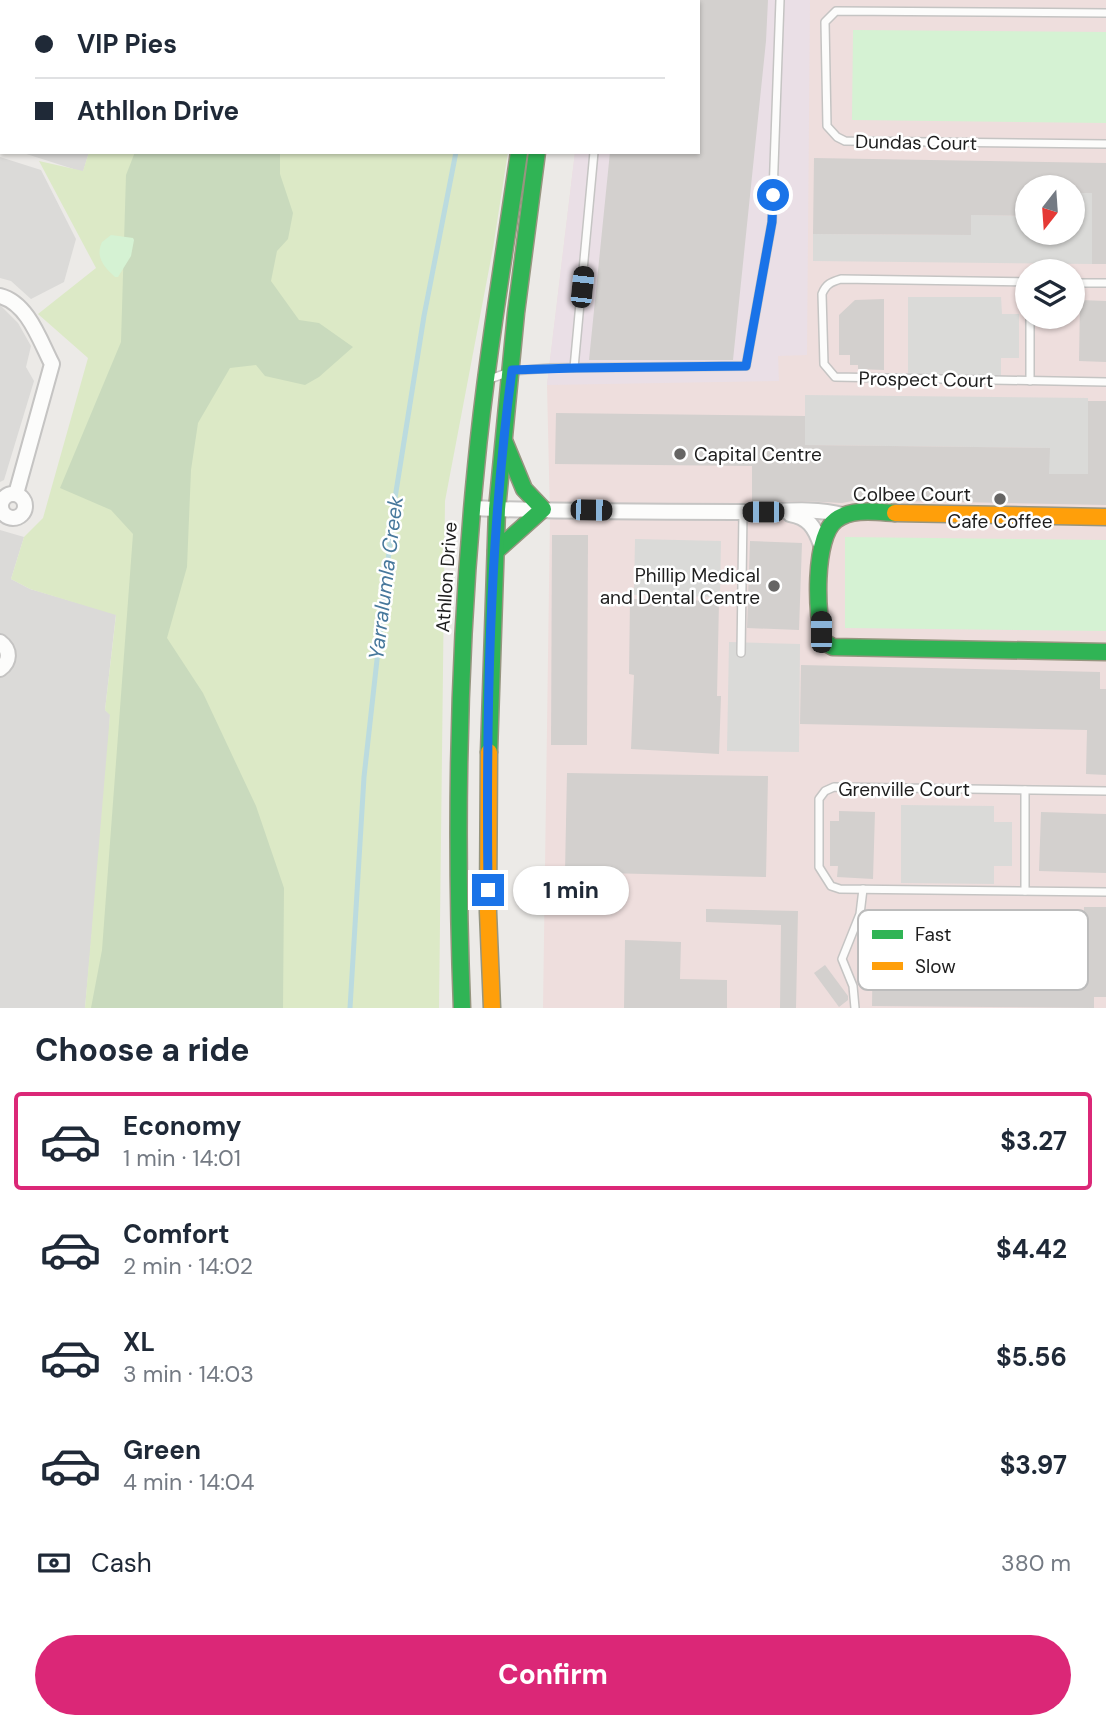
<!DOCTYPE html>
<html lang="en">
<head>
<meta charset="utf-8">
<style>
  body { margin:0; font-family:"DM Sans",sans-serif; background:#f2f2f3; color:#1f2937; height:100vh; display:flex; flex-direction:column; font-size:26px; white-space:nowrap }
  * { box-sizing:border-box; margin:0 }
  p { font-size:23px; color:#747a83 }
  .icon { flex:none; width:38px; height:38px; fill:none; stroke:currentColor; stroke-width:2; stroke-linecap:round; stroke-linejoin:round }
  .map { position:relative; height:1008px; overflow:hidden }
  .details { display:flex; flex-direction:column; background:#fff; flex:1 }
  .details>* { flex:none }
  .guide { position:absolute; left:0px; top:0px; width:700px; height:154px; box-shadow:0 2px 5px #0004; display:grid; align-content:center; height:154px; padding:0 35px; background:#fff }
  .needle { width:46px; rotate:197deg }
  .tools { position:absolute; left:1015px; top:175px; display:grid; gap:14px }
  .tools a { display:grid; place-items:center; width:70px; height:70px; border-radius:50%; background:#fff; box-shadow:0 2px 5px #0004; font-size:35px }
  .end { position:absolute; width:32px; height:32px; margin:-16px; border:9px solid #1a73e8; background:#fff; box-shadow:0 0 0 4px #fff }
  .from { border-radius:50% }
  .bubble { position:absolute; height:49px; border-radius:24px; background:#fff; box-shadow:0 2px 5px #0004; font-size:23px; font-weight:700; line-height:49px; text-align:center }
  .car { position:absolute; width:21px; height:42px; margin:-21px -10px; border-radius:9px; box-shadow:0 0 5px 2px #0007; background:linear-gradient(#222 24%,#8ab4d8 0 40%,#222 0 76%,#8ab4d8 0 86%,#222 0) }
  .guide b { display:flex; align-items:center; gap:24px; height:66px; font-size:26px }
  .guide b+b { border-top:2px solid #e0e1e3 }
  .guide i { width:18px; height:18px; background:#1f2937 }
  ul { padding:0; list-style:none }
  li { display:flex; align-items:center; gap:21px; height:98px; margin:0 14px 10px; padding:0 21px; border:4px solid transparent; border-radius:7px }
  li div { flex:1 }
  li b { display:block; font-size:26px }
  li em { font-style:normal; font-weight:700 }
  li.current { border-color:#db2777 }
  li>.icon { width:63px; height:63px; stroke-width:1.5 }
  h2 { padding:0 35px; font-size:32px; line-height:84px }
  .pay { display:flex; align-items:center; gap:18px; height:77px; padding:0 35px; font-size:26px }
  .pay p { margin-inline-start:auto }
  .cta { display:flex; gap:14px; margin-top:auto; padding:14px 35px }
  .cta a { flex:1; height:80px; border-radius:42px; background:#db2777; color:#fff; font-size:28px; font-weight:700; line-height:80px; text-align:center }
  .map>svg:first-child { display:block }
  .residential { fill:#dbdad8 }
  .commercial { fill:#eededd; fill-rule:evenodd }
  .industrial { fill:#eadfe6 }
  .religious { fill:#dadad8 }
  .grass { fill:#dce9c6 }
  .forest { fill:#c9dabd }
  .park { fill:#d5f2d3 }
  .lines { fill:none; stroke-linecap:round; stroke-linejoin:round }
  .stream { stroke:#bbdbdf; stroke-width:5 }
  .building { fill:#d3d0ce }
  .lane-casing { stroke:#c5c4c3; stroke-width:10 }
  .street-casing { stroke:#c5c4c3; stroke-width:18 }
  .fast-casing { stroke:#96957f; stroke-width:19 }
  .slow-casing { stroke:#96957f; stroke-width:19 }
  .lane { stroke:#fcfcfb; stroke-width:7 }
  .street { stroke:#fcfcfb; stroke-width:14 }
  .fast { stroke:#30b455; stroke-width:16 }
  .slow { stroke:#ff9f0a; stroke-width:16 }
  .route { stroke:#1a73e8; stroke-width:9 }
  .poi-dot { fill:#666564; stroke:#fff; stroke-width:2.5 }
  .labels { text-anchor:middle; stroke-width:5; stroke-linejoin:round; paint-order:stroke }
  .street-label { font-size:19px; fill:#1e1e1e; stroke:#fff }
  .poi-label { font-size:19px; fill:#1e1e1e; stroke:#fff; text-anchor:start }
  .water-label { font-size:21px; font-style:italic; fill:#47789c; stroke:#fff }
  .key { fill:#fff; stroke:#bcbcbc; stroke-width:2 }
  .key-label { font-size:19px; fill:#1e1e1e }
</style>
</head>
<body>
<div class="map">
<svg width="1106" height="1008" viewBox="0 0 1106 1008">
  <rect width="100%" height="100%" fill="#eceae7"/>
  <!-- residential -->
  <g class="residential">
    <path d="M20 152H89L83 172Z"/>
    <path d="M0 157 41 170 76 239 64 282 31 299 11 281 0 278Z"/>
    <path d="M0 305 18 323 31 346 26 367 34 381 4 480 0 482Z"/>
    <path d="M0 530 24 537 11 579 30 589 116 614 105 710 110 714 107 772 85 1008H0Z"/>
  </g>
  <!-- commercial -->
  <path class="commercial" d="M603 0H1106V1008H543L550 516 547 385 575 152H698V2H603ZM1027 187H1073V233H1027ZM1027 271H1073V317H1027Z"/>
  <!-- industrial -->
  <path class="industrial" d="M603 0H810L807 355 778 356 779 381 547 385 575 152H698V2H603Z"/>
  <!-- religious -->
  <g class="religious">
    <path d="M1073 193H1092V264L813 261V234L971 235V215L1027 216V233H1073Z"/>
    <path d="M908 297H1001L1002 314H1019V358H1001V376L908 375Z"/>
    <path d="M805 395 1088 398V474H1049V448L805 445Z"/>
    <path d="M635 539 721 541 720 597 634 595Z"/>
    <path d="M729 642 800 644 799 752 727 751Z"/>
    <path d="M901 805 994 806V822H1012V866H994V884L901 883Z"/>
  </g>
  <!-- grass -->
  <g class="grass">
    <path d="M236 0H534L236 2Z"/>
    <path d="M89 152H508L493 248 445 501 439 1008H85L110 715 105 710 116 615 30 589 11 579 24 537 43 518 88 358 38 314 96 268 39 161 83 171Z"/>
  </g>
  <!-- forest -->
  <path class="forest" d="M135 152H280V174L293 213 288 239 277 251 271 281 299 320 319 323 353 347 319 377 305 385 265 376 256 365 230 368 198 423 191 470 187 567 167 638 203 693 256 806 284 888 283 1008H91L102 950 133 534 111 510 60 488 121 342 126 175Z"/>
  <!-- park -->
  <g class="park">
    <path d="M853 30 1106 32V123L852 120Z"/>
    <path d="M111 235 133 238 134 240 131 256 118 277H115C104 267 95 257 102 242Z"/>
    <path d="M845 537 1106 540V631L845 628Z"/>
  </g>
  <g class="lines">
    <!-- stream -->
    <g class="stream">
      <path d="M491 2V0"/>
      <path d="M350 1008 364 777 395 498 424 316 456 152"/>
    </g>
  </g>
  <!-- building -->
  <g class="building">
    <path d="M698 0H768L766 41 733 360H589L610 152H698Z"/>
    <path d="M814 158 1106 163V264H1092V193H1073V187H1027V216L971 215V235L813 234Z"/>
    <path d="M884 299V370L858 369V365H850V355H839V315L855 300Z"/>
    <path d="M1080 300 1106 301V362L1079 361Z"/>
    <path d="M1088 401H1106V505L857 500 842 503 803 501 752 502V466L555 464 556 413 805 416V445L1050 448 1049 474H1088Z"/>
    <path d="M552 535H588L587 745H551Z"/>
    <path d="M750 541 802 543 799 630 747 628Z"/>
    <path d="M630 599 719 601 717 696H721L719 754 631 749 634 675 629 674Z"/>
    <path d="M801 665 1100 672V689H1106V775L1086 774 1087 730 800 724Z"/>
    <path d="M567 773 768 776 766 877 565 872Z"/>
    <path d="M839 811 875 812 873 879 837 877 838 866H830V821H839Z"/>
    <path d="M1041 812 1106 814V873L1039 871Z"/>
    <path d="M1084 907H1106V997H1094V1008L872 1006 873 936 998 939V948L1040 949 1039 970 1083 971Z"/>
    <path d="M706 909 798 911 796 1008H780L781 925 706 922Z"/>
    <path d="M625 940 681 942 680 979 727 980V1008H624Z"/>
    <path d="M825 965 848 996V1000L839 1007 814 973Z"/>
  </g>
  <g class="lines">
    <!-- lane casing -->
    <g class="lane-casing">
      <g id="lane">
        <path d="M623 2V0"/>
        <path d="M1106 13 836 11 825 22 827 126 837 137 845 141 1106 144"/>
        <path d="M1027 282 841 279C831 282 826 284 822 294L824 364 835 377 1106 382"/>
        <path d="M1073 283H1106"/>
        <path d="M574 368 594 152"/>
        <path d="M490 379 512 371 550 368 746 366 772 222 780 0"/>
        <path d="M1030 381V317"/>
        <path d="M741 653 743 512"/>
        <path d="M1106 791 834 787 825 791 819 799V867L831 886 840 889 1106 892"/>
        <path d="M1025 891V790"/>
        <path d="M855 1008 853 986 842 959 860 914 863 889"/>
      </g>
    </g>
    <!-- street casing -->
    <g class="street-casing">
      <g id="street">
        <path d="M110 2V0"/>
        <path d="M0 296C28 303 40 341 52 364L16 494"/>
        <circle cx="13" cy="506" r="12"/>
        <path d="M472 508C560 512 648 512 736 512 773 513 808 506 843 515"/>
        <path d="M790 514C808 517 815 527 821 545"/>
        <path d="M0 642C11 650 10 662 0 669"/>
      </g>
    </g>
    <!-- fast casing -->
    <g class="fast-casing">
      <g id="fast">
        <path d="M546 0V2"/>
        <path d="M564 0V2"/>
        <path d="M895 513C876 512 852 508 836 520 813 537 816 617 824 642L833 647 1106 652"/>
        <path d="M496 551 543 509 524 489 505 443"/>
        <path d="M489 752 497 509 516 313 537 152"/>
        <path d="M462 1008C455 828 458 647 476 467 486 362 504 257 519 152"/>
      </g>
    </g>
    <!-- slow casing -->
    <g class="slow-casing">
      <g id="slow">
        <path d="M895 513 1106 517"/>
        <path d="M489 752 488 912 492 1008"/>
      </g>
    </g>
    <!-- lane -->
    <use href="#lane" class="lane"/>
    <!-- street -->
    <use href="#street" class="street"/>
    <!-- fast -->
    <use href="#fast" class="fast"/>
    <!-- slow -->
    <use href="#slow" class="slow"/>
  </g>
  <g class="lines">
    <!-- route -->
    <path class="route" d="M488 890C486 717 489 542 512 370L574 368 746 366 772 222 773 195"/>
  </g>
  <!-- markers -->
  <g class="poi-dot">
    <circle cx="680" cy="454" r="7"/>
    <circle cx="1000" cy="499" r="7"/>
    <circle cx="774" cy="586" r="7"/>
  </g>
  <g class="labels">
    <!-- street labels -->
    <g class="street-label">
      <text transform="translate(916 142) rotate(1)" y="7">Dundas Court</text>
      <text transform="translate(926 379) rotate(1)" y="7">Prospect Court</text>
      <text x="912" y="501">Colbee Court</text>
      <text transform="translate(446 577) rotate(-86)" y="7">Athllon Drive</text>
      <text x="904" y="796">Grenville Court</text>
    </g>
    <!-- poi labels -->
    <g class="poi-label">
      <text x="694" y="461">Capital Centre</text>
      <text x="1000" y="528" text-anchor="middle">Cafe Coffee</text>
      <text x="760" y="582" text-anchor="end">Phillip Medical<tspan x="760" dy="22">and Dental Centre</tspan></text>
    </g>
    <!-- water labels -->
    <g class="water-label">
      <text transform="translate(386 578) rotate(-83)" y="7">Yarralumla Creek</text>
    </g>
  </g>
  <!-- legend -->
  <rect x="858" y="910" width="230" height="80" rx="10" class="key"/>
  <rect x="872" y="930" width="31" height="9" fill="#30b455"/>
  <rect x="872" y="962" width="31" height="8" fill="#ff9f0a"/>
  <g class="key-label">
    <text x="915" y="941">Fast</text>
    <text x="915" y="973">Slow</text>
  </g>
</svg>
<div class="tools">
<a><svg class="needle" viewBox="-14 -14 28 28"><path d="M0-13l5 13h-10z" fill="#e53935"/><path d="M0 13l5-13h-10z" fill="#747a83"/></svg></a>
<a><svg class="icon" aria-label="layers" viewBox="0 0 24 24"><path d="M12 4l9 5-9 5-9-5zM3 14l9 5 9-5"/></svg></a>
</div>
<i class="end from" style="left:773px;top:195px"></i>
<i class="end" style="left:488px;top:890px"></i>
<div class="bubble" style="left:513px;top:866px;width:116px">1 min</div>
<i class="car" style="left:582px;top:287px;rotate:6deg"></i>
<i class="car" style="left:591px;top:510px;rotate:91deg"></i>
<i class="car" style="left:763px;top:512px;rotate:270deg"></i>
<i class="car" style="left:821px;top:632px;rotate:0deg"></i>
<div class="guide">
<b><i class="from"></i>VIP Pies</b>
<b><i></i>Athllon Drive</b>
</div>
</div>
<section class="details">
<h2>Choose a ride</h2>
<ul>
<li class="current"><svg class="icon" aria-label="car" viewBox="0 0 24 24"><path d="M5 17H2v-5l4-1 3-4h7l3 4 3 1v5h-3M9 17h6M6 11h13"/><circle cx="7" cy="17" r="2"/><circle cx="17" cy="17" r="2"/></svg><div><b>Economy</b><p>1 min · 14:01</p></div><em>$3.27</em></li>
<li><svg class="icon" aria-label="car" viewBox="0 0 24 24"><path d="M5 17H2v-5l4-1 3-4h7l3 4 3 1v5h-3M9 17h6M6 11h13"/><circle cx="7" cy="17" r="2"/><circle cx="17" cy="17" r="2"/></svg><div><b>Comfort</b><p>2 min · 14:02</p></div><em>$4.42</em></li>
<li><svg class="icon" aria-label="car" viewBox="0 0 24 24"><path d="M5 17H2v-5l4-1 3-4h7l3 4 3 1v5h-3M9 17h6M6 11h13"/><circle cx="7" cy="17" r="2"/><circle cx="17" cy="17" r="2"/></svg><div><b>XL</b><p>3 min · 14:03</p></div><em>$5.56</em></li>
<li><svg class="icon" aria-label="car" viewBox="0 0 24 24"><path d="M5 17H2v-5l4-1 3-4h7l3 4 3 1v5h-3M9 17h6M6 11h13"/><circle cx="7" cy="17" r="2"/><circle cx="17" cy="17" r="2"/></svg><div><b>Green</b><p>4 min · 14:04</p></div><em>$3.97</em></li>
</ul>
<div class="pay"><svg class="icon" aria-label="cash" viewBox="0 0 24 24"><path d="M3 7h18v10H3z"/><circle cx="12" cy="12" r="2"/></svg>Cash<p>380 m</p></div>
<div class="cta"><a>Confirm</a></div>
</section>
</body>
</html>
